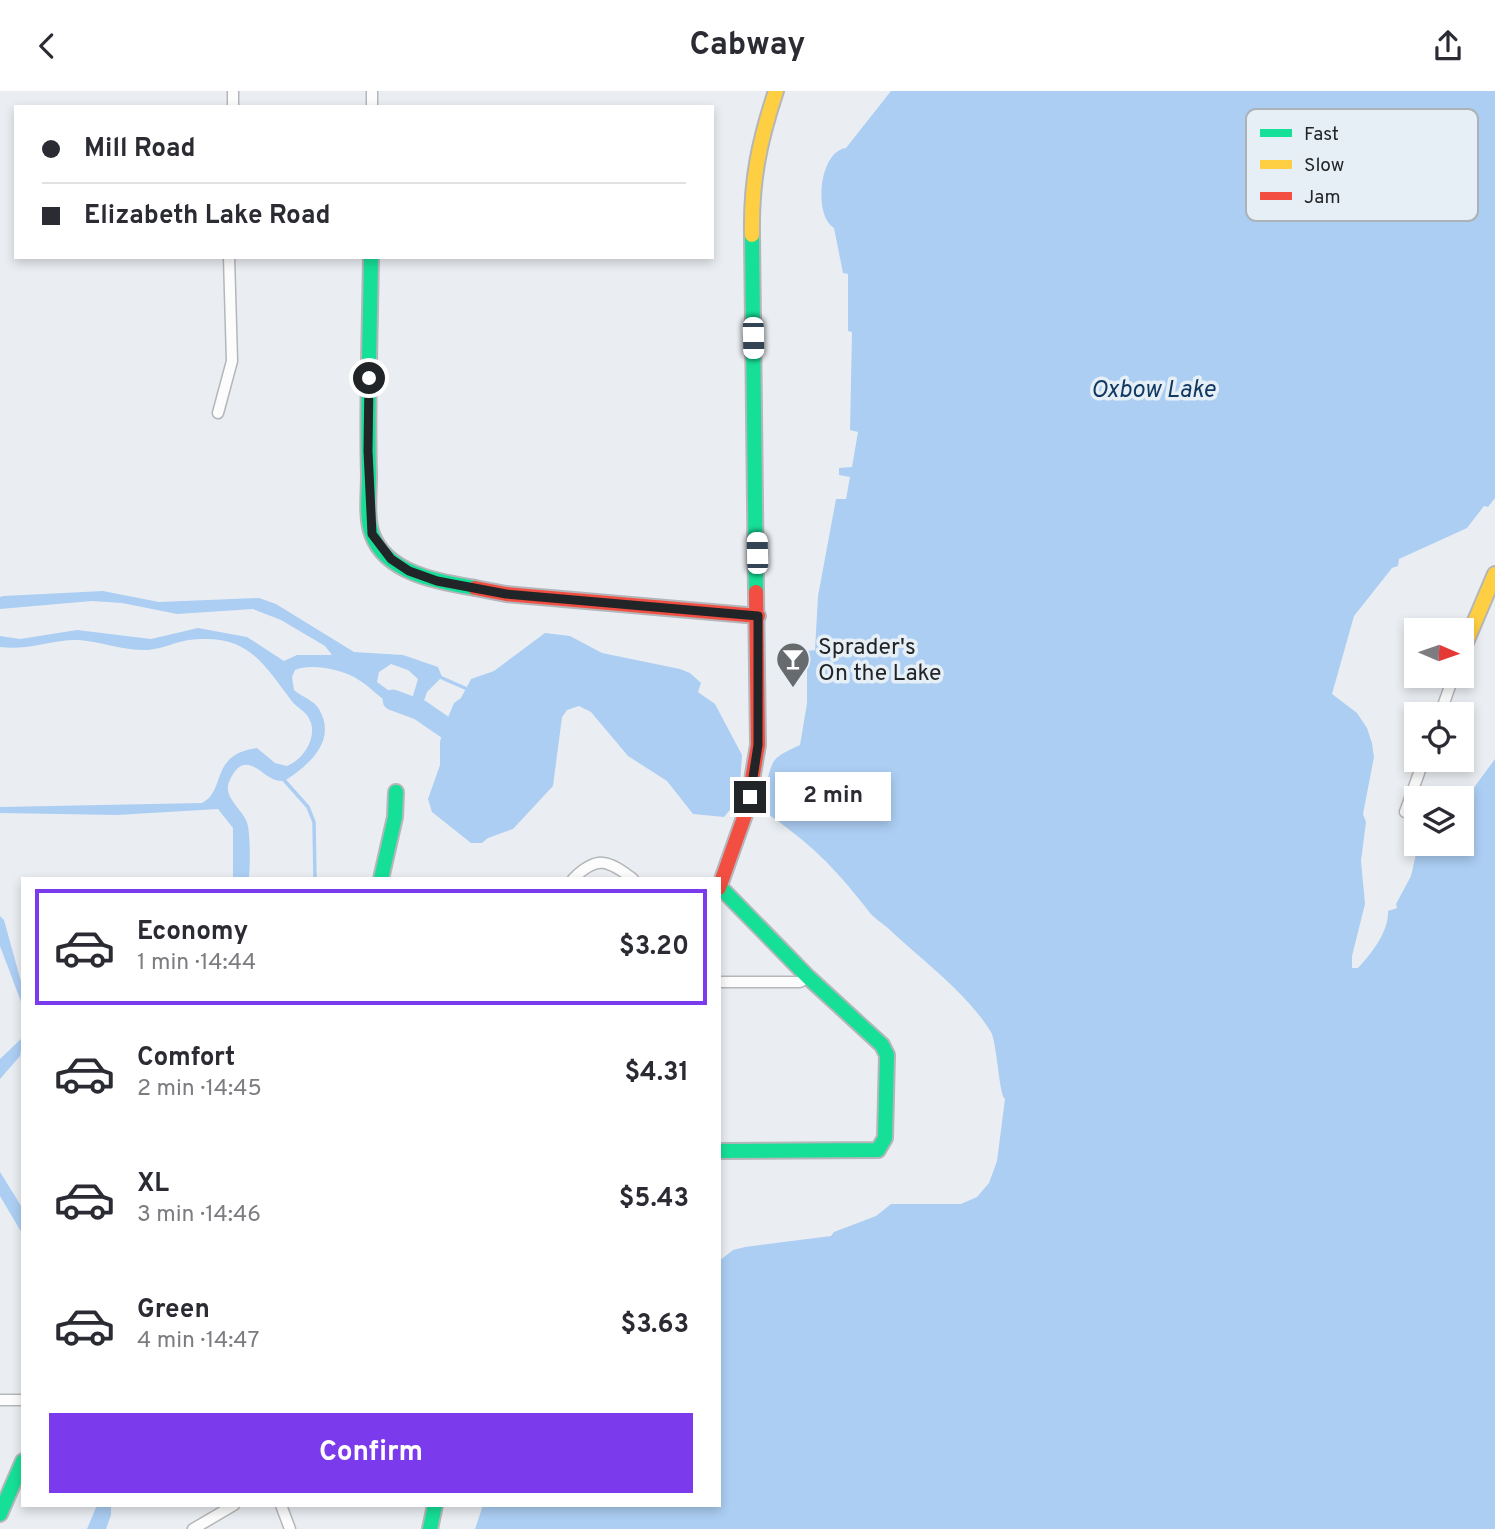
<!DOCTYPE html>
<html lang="en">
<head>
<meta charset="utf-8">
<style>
  body { margin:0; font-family:Overpass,sans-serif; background:#f2f2f3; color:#2b2b33; height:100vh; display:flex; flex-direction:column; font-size:26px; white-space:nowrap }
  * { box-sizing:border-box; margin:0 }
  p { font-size:23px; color:#7c7c81 }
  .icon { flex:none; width:38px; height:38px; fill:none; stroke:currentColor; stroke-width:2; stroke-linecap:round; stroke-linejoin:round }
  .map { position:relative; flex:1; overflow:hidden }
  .details { position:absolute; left:21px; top:786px; width:700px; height:630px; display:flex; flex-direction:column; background:#fff; border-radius:0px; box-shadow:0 4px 10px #0003 }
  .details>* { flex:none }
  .guide { position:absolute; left:14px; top:14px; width:700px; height:154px; border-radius:0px; box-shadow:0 4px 10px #0003; display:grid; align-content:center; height:154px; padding:0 28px; background:#fff }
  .needle { width:46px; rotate:92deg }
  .fabs { position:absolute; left:1404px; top:527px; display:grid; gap:14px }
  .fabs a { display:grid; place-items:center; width:70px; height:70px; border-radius:0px; background:#fff; box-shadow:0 4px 10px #0003; font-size:35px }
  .end { position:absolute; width:32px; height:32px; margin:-16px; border:9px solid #222527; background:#fff; box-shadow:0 0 0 4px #fff }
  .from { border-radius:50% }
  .bubble { position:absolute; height:49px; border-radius:0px; background:#fff; box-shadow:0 4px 10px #0003; font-size:23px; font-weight:700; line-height:49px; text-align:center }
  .car { position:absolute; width:21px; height:42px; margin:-21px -10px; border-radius:9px; box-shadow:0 0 5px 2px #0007; background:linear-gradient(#fff 24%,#345 0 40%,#fff 0 76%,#345 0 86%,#fff 0) }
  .guide b { display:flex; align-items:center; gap:24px; height:66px; font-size:26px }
  .guide b+b { border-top:2px solid #e1e1e2 }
  .guide i { width:18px; height:18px; background:#2b2b33 }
  ul { padding:12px 0 0; list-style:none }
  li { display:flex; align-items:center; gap:21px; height:116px; margin:0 14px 10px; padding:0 14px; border:4px solid transparent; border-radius:0px }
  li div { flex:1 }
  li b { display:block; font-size:26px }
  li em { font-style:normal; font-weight:700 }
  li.current { border-color:#7c3aed }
  li>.icon { width:63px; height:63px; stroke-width:1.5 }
  .cta { display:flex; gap:14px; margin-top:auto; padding:14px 28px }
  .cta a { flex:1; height:80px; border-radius:0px; background:#7c3aed; color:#fff; font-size:28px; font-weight:700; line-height:80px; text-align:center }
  header { display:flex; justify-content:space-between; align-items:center; height:91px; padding:0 28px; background:#fff; font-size:32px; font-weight:700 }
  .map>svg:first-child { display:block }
  .water { fill:#accef3; fill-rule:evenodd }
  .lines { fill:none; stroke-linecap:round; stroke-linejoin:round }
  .stream { stroke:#accef3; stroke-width:3.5 }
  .river { stroke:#accef3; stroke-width:21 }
  .street-casing { stroke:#b4b6b9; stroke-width:13 }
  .fast-casing { stroke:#b4b6b9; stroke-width:18 }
  .slow-casing { stroke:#b4b6b9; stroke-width:18 }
  .jam-casing { stroke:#b4b6b9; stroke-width:18 }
  .street { stroke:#fcfcfd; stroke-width:10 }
  .fast { stroke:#16e098; stroke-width:14 }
  .slow { stroke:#ffcf43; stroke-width:14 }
  .jam { stroke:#f24e42; stroke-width:14 }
  .route { stroke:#222527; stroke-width:9 }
  .labels { text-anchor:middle; stroke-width:7; stroke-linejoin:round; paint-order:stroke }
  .poi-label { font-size:23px; fill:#222527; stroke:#e6eff6; text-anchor:start }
  .water-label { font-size:24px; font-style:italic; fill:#103a63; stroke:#e6eff6 }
  .key { fill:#e6eff6; stroke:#abb2b8; stroke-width:2 }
  .key-label { font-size:19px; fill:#222527 }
</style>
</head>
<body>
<header><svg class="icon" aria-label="back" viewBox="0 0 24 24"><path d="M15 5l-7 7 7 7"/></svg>Cabway<svg class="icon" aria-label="share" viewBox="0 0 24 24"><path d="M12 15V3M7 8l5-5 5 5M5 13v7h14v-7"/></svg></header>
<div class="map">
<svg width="1495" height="1438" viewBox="0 0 1495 1438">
  <rect width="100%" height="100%" fill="#eaeef2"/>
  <!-- water -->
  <g class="water">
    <path d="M891 0H1495V407L1488 416 1484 415 1467 437 1399 468 1398 475 1392 477 1354 525 1332 603 1357 622 1367 637 1372 652 1374 666 1363 723 1366 731 1361 770 1365 813 1352 865V877H1358C1372 862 1389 840 1388 820L1397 817 1396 813 1411 785 1416 763 1423 753 1461 752V714L1495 668V1438H475L483 1414H719V1170L733 1159 745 1156 831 1145 834 1141 876 1125 891 1113H961L977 1106 989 1092 997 1070 1005 1008C999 1004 997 952 991 941 967 902 924 871 890 839 884 833 875 828 870 822 835 776 809 751 762 719 760 710 762 705 765 696 774 667 770 668 800 654L807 612V560L815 559 818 505 836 408H846L850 386 839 384V377L852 376 858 341 850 339 852 241 848 240V183L843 182 834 137C813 125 819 60 846 57Z"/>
    <path d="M103 500 159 511 259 507 276 513 354 561 403 564 438 576 442 586 427 601 420 622C386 620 379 600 354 586 340 578 309 572 295 579L292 586 294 599C302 606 314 609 319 618 335 645 316 667 296 682 291 685 288 689 282 690 264 692 246 652 229 691 223 705 241 718 246 729 251 738 250 775 249 787H233V737L218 718 117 724 0 722V716L202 712C227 699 209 663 257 657L275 672 287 675C303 668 316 649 311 632 307 619 297 618 291 609 261 569 246 542 189 549 175 551 162 558 148 559 125 560 102 551 79 549 53 548 27 560 0 556V545L20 548 77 539 151 548 198 537 247 546 284 570 297 564H332L325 555 281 529 253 518 177 523 122 512 92 510 0 518V506L3 505ZM391 573 408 579 418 588 412 608 399 607 377 591 379 581Z"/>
    <path d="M545 542 570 545 602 562 680 578 690 582 701 592 698 601 715 613 742 664 739 708 724 726 693 723 667 690 628 665 591 621 579 615 567 619 562 626 553 695 513 738 488 747 482 752H471L432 721 428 708 440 674V651L444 636 454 612 461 607 471 588 494 580Z"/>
    <path d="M0 825 4 829 23 898V916L0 855Z"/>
    <path d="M23 946 20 965 0 988V968Z"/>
    <path d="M0 1081 23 1118V1144L0 1105Z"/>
    <path d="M97 1414H111V1424L106 1438H87Z"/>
  </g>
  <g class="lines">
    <!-- stream -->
    <g class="stream">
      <path d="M442 587 465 597"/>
      <path d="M284 689 308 716 314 731 315 788"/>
    </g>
    <!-- river -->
    <path class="river" d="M393 609 420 619 468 652"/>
    <!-- street casing -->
    <g class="street-casing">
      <g id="street">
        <path d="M372 0V16"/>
        <path d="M233 16V0"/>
        <path d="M218 322 232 270 229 166"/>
        <path d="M1440 623 1454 584"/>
        <path d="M1405 721 1424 668"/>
        <path d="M573 788C597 764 608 769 633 788"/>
        <path d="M719 891H800L808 886"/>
        <path d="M0 1309H23"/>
        <path d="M281 1414 290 1438"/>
        <path d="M193 1438 234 1414"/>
      </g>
    </g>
    <!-- fast casing -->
    <g class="fast-casing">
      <g id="fast">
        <path d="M752 144 756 501"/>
        <path d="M371 166C370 239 367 312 369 384 369 402 366 426 372 443 386 483 440 491 475 497"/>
        <path d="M381 788 395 726 396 701"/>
        <path d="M719 1060 878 1059 885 1047 887 964 882 954 808 886 720 796"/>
        <path d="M0 1423 23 1370"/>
        <path d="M430 1438 435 1414"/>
      </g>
    </g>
    <!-- slow casing -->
    <g class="slow-casing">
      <g id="slow">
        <path d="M752 144C751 90 759 51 776 0"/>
        <path d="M1461 563 1495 483"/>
      </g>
    </g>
    <!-- jam casing -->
    <g class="jam-casing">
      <g id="jam">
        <path d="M475 497 506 503 758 525"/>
        <path d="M719 797 747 718 758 654 756 501"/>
      </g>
    </g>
    <!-- street -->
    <use href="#street" class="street"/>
    <!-- fast -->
    <use href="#fast" class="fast"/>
    <!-- slow -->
    <use href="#slow" class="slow"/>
    <!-- jam -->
    <use href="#jam" class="jam"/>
  </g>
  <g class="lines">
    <!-- route -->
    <path class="route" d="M369 287 368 360 372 443 391 468 409 480 437 490 506 503 758 525V654L750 706"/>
  </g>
  <!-- icons -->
  <defs>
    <g id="bar-pin" transform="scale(1.75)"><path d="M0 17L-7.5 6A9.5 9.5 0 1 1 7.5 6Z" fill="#686b6e" stroke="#e6eff6"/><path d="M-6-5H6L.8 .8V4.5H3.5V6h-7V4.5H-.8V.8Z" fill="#fff"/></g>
  </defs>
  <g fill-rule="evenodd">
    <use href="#bar-pin" x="793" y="568"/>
  </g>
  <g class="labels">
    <!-- poi labels -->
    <g class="poi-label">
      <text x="818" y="563">Sprader's<tspan x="818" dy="26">On the Lake</tspan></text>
    </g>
    <!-- water labels -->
    <g class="water-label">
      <text x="1153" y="306">Oxbow Lake</text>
    </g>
  </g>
  <!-- legend -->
  <rect x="1246" y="18" width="232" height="112" rx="10" class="key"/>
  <rect x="1260" y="38" width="32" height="8" fill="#16e098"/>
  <rect x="1260" y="69" width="32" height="9" fill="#ffcf43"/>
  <rect x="1260" y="101" width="32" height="8" fill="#f24e42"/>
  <g class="key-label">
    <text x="1304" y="49">Fast</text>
    <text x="1304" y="80">Slow</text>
    <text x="1304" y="112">Jam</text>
  </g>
</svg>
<div class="fabs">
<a><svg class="needle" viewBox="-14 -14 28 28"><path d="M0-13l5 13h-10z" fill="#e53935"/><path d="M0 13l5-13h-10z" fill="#7c7c81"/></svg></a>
<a><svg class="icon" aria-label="locate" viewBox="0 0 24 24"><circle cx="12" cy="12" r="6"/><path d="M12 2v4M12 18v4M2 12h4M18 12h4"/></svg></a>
<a><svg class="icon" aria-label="layers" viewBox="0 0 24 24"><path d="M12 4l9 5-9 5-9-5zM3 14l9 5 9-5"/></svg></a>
</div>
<i class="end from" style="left:369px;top:287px"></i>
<i class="end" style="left:750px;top:706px"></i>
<div class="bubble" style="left:775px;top:681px;width:116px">2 min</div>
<i class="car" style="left:753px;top:247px;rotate:179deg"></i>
<i class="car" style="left:757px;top:462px;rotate:359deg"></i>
<div class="guide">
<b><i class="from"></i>Mill Road</b>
<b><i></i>Elizabeth Lake Road</b>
</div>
<section class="details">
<ul>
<li class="current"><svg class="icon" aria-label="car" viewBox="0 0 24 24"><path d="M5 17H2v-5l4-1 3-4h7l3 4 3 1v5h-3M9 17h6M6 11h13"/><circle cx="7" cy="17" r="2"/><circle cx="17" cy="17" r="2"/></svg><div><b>Economy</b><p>1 min · 14:44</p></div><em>$3.20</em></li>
<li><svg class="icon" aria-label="car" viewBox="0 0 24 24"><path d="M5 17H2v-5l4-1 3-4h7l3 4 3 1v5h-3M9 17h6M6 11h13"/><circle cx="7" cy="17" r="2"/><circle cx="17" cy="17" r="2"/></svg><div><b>Comfort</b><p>2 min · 14:45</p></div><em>$4.31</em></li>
<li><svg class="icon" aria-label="car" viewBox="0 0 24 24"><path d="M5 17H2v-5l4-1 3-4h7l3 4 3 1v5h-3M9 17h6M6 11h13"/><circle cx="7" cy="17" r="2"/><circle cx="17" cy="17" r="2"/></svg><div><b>XL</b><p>3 min · 14:46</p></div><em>$5.43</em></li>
<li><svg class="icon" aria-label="car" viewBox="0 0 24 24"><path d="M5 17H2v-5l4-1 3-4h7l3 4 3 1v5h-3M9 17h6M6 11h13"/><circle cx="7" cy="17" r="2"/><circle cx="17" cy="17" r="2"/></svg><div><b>Green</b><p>4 min · 14:47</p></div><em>$3.63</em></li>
</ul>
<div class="cta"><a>Confirm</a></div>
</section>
</div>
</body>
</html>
